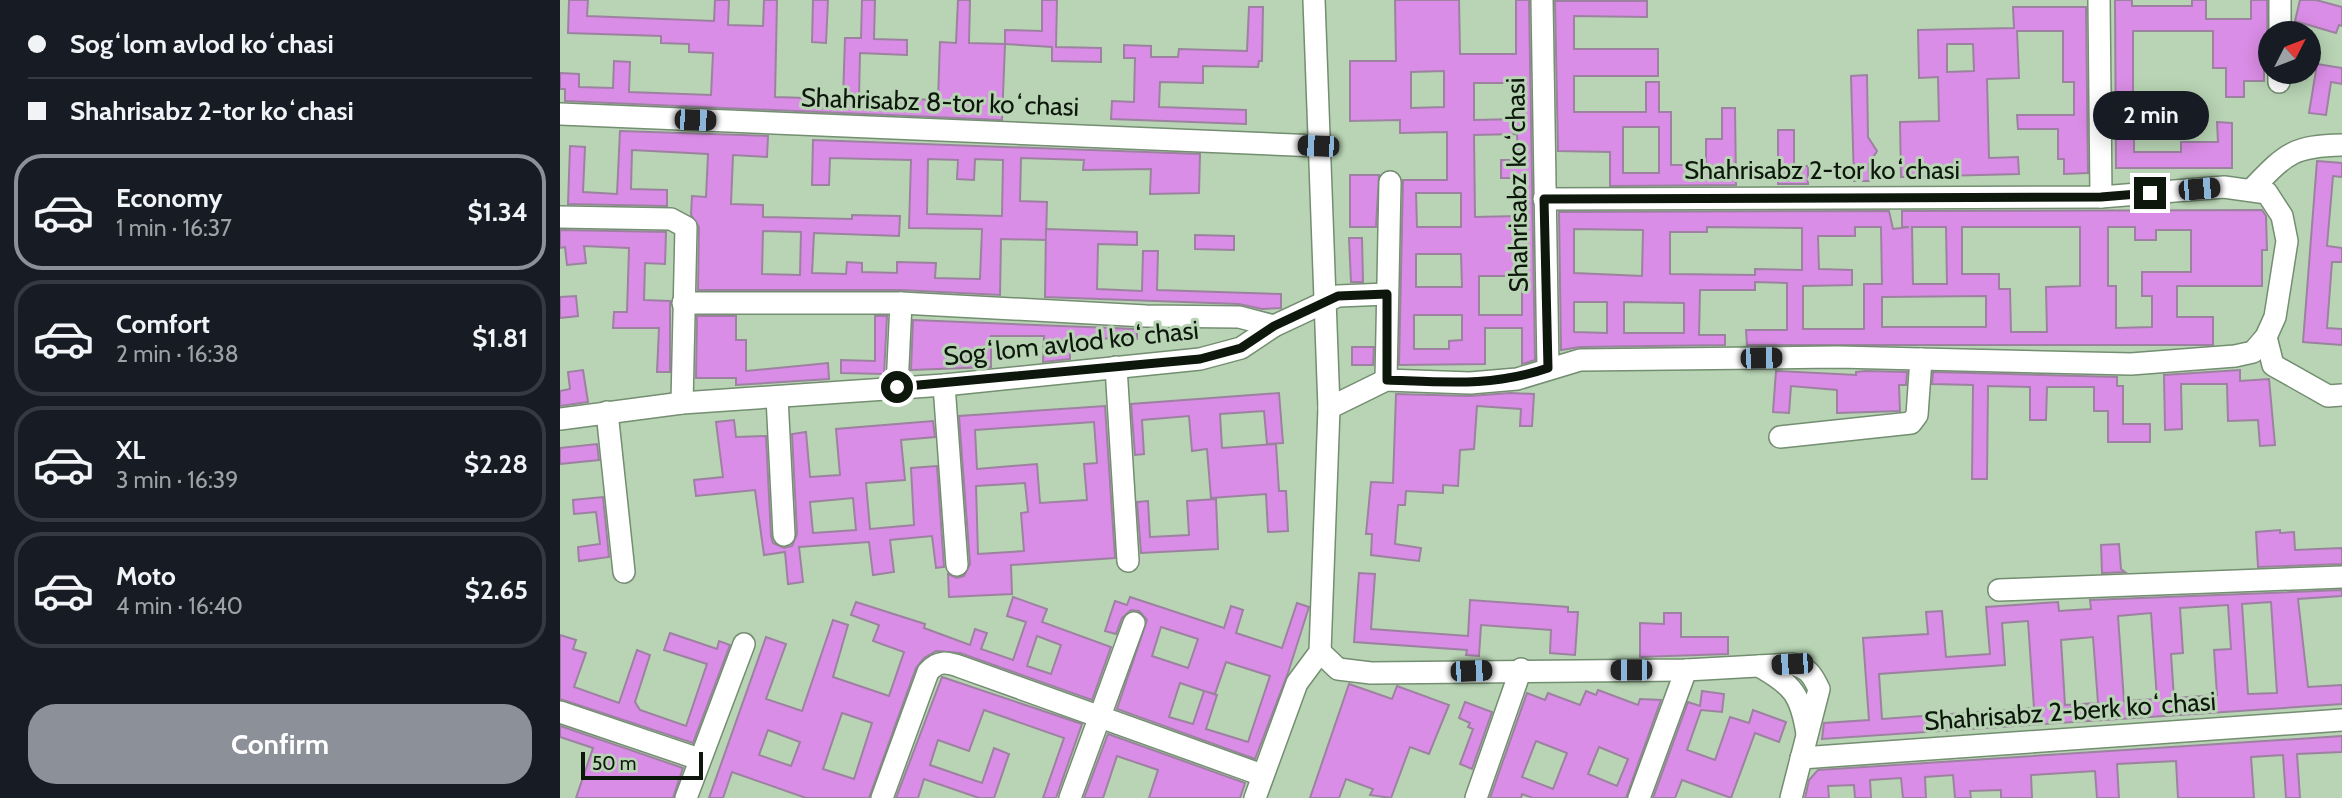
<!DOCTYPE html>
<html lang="en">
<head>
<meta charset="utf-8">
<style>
  body { margin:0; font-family:Cabin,sans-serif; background:#242831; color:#f1f3f6; height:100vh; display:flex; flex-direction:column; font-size:26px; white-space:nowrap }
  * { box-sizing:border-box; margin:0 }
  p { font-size:23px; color:#9ea1a6 }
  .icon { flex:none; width:38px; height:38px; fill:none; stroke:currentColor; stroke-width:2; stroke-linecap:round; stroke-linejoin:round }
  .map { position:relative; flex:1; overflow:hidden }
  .drawer { display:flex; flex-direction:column; background:#171b24; width:560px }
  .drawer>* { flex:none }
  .top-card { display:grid; align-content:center; height:154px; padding:0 28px; background:#171b24 }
  .needle { width:46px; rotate:48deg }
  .fabs { position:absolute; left:1698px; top:21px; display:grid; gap:14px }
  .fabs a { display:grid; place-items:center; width:63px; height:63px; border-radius:50%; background:#171b24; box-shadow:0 4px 18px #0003; font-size:35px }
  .scale { position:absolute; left:21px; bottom:18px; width:122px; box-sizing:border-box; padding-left:7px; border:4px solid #0d170c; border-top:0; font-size:19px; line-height:24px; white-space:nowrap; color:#0d170c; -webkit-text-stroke:5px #b8d4b4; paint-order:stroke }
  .end { position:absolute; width:32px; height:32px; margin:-16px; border:9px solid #0d170c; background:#fff; box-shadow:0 0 0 4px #fff }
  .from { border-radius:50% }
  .bubble { position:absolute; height:49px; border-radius:24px; background:#171b24; box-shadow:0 4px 18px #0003; font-size:23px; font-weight:700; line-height:49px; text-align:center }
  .car { position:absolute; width:21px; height:42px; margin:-21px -10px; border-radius:9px; box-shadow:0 0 5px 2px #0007; background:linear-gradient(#222 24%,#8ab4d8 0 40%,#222 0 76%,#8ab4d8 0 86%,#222 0) }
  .top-card b { display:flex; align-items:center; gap:24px; height:66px; font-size:26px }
  .top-card b+b { border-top:2px solid #363941 }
  .top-card i { width:18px; height:18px; background:#f1f3f6 }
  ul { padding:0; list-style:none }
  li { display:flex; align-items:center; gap:21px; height:116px; margin:0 14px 10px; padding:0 14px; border:4px solid #363941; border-radius:28px }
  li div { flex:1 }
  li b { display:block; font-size:26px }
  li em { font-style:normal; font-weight:700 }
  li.on { border-color:#8c9099 }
  li>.icon { width:63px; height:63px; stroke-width:1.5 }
  .cta { display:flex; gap:14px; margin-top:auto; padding:14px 28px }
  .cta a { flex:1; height:80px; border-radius:28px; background:#8c9099; color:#fff; font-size:28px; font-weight:700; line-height:80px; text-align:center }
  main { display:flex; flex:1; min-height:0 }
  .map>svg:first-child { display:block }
  .building { fill:#da8de6; stroke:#9c82a0; stroke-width:2; fill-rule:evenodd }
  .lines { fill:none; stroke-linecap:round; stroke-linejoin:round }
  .minor-casing { stroke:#738e70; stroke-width:24 }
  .minor { stroke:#fff; stroke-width:21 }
  .route { stroke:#0d170c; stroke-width:9 }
  .labels { text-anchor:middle; stroke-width:6; stroke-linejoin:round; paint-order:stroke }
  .street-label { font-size:26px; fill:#0d170c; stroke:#b8d4b4 }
</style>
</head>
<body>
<main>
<section class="drawer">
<div class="top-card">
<b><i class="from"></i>Sogʻlom avlod koʻchasi</b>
<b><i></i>Shahrisabz 2-tor koʻchasi</b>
</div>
<ul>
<li class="on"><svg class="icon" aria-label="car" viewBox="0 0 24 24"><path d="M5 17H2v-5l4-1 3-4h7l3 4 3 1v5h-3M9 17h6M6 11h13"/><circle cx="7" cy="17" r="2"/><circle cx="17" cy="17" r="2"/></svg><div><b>Economy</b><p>1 min · 16:37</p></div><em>$1.34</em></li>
<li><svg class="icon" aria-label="car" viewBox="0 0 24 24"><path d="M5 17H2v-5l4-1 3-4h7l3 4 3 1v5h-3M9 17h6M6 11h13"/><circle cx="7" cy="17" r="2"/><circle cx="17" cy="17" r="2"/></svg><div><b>Comfort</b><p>2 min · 16:38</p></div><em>$1.81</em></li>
<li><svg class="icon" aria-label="car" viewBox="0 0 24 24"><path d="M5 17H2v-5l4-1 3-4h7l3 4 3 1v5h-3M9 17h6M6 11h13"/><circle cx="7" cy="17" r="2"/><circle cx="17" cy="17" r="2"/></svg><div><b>XL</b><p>3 min · 16:39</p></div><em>$2.28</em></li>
<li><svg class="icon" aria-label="car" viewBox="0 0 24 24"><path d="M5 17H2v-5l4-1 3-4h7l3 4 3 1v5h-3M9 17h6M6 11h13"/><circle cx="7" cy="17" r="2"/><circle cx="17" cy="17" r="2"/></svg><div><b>Moto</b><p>4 min · 16:40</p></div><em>$2.65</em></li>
</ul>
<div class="cta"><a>Confirm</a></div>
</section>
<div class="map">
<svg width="1782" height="798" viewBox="0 0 1782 798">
  <rect width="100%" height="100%" fill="#b8d4b4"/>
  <!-- building -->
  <g class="building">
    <path d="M9 0H28L27 16 154 21 155 0H169L168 25 203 26 204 0H217L215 97 246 98H283L285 38H301L302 0H315L314 39 347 40V55L300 53 299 97 378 100 380 42 396 43 398 0H410L409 43 445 44 442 120 5 101V89H0V73L19 74V87L53 88 54 61 70 62 69 92 151 95 153 53 129 52V44L101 43V36L8 33Z"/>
    <path d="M253 0H268L266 43 252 42Z"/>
    <path d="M482 0H497L496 47 541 48V62L492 61V47L445 44V30L482 31Z"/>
    <path d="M835 0H899L900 54H956V0H969L975 360 962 364V328H925V364L839 365 843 180H887V132L840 133V120L790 121V61H836ZM884 71V107L851 108V72ZM914 83H958V119L914 120ZM957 134 958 160H941V178H958L959 216 915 217 914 135ZM856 193H901V227H857ZM856 254H901L902 287H856ZM919 276H962V315H919ZM854 315H902V340L889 341V349H854Z"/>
    <path d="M1555 0H1572V6H1632V0H1646V19H1691V0H1707L1708 65 1704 68V81H1684V97H1666V68H1653V31H1573V104H1632V120H1574V152H1621V142H1658L1657 122 1672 123V168H1556Z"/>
    <path d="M1740 0H1756L1782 7V26L1779 25 1776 33 1735 21Z"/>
    <path d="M995 1H1087V17L1014 16V49H1098V76H1014V112H1086V82H1099V112H1111V165H1146V139H1162V108H1175L1176 185 1050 186V152L998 151ZM1063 127H1099V173H1063Z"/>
    <path d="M689 7H703L702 61H699L698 67 643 66V83L600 82 599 107 686 110V124L551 119 552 101 574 102 575 58H564V45L591 46V57H618L619 49 687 51Z"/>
    <path d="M1453 7H1526L1528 173 1504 174V159H1498V129H1458L1457 115H1514V82H1503V31H1457L1459 78 1427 79 1429 158 1458 157 1459 174 1341 177 1340 122 1379 121 1378 77 1359 78 1358 30 1454 28ZM1387 44H1413L1414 71 1387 72Z"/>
    <path d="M1757 64 1782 68V84L1771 82 1766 115 1749 113Z"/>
    <path d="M1307 75 1308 137 1317 151 1309 164V181H1294L1291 76Z"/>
    <path d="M1218 130H1234V166H1248V184H1218Z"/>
    <path d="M60 131 208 136 207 157 173 155 171 204 203 205V217L292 219V215L340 216 339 236 254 233 252 273 286 274 287 262 302 263V272L337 273V262L376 263 375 278 420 279 422 229 349 228 351 160 270 158 269 185H252L253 140 640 154 639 193 590 194 591 169 523 170 524 160 461 158 460 201 487 202 486 240 441 239 440 295 341 290H138L139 227 131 215 132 196 146 197 148 154 72 150 71 189 107 190V206L8 204 10 146 25 147 23 192 57 194ZM368 159 398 160 397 179 414 180 415 159 443 160 442 216 367 214ZM203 231 241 232 240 275 202 274Z"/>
    <path d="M1757 161 1782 163V177L1773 176 1767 246 1782 248V262H1772L1767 328 1782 329V345L1743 342Z"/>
    <path d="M790 175H819L816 227H790Z"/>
    <path d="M1702 210 1706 216 1707 250H1702V286H1617V317H1653V345H1187L1186 330H1227V283L1195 282V290H1140L1139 335H1165V345L1020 347 1001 350 999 212 1329 211 1333 229 1349 227H1342V211ZM1147 227 1242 228V270L1195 269V275L1110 274V232H1147ZM1295 227H1321L1322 284H1304V329H1243V286L1292 285V270L1259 269 1258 236H1295ZM1352 227H1386L1387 284H1353ZM1402 227H1520V286L1486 287 1487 332H1451L1450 289H1439V274H1402ZM1548 227H1575V240H1596V230H1631V272H1582V296H1592V327L1556 328V286H1548ZM1014 229 1083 230 1082 276 1014 273ZM1426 296V327H1322V297ZM1014 302H1047V333L1014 332ZM1064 302 1124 303V333H1064Z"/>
    <path d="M486 229 577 232V245L538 244 537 289 582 291 583 251H598L597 290 721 294V308L702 309 679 304 485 297Z"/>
    <path d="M0 230 106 232 105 264 85 263 84 300 110 301V372H97L99 328H53L54 312H67L69 248 24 246 26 263 7 265 5 247 0 248Z"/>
    <path d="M635 235 674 236V250L635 249Z"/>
    <path d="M789 238H802L803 282H791Z"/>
    <path d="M16 296 18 316 0 318V297Z"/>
    <path d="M137 316H176V340H186V371L268 363 269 379 176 385V378H136Z"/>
    <path d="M315 316H327L324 374 281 373V360L315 361Z"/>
    <path d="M353 320 577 329V339L510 338V359L483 362 484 336H431V367L351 370Z"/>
    <path d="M792 347H814L813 365H792Z"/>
    <path d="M23 370 28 402 0 406V391L10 389 8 372Z"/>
    <path d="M1680 370V381L1709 379 1715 445 1700 446 1698 420 1668 421 1667 384H1621L1622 429 1605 430 1604 375Z"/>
    <path d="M1216 371 1296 375V372L1306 371 1347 372 1346 385H1339L1340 411 1277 413V390L1231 386 1229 413 1213 412Z"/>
    <path d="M1373 372 1557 377V386H1563V424H1590V442H1548V411H1534V387H1487L1486 420H1470V387L1428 386 1427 479H1412L1413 385 1372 384Z"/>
    <path d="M719 393 723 443 707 444 704 411 660 414 662 448 716 444 719 491H726L728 531 708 532 706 494 651 498 647 449 632 451 629 416 582 420 584 454 575 455 571 404Z"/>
    <path d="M950 393 974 394 972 426H960L961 409 917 406 914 449 900 450 898 486 883 485V493L846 491 845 505H838L835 544 861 548 859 561 811 555 812 534H806L811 482 833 483 836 394 910 396Z"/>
    <path d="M545 406 555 558 451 565 452 594 389 597 388 574 397 578 404 576 410 564 399 416ZM534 422 537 463 524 464 527 500 480 503 477 464 417 469 415 430ZM465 483 468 512 461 513 464 551 418 554 416 486Z"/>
    <path d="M174 420 176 437 206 436 211 536 213 543 224 548 232 546 237 534 232 434 246 432 250 477 280 475 276 429 373 421 375 437 341 440 345 480 306 483 310 529 354 525 351 468 377 466 384 567 376 568 372 536 330 540 334 572 313 575 309 542 239 547 243 582 228 584 225 552 204 555 195 490 136 496 134 480 163 477 156 422ZM293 498 296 530 253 533 250 502Z"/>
    <path d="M37 444 39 460 0 464V448Z"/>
    <path d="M43 497 49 557 19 561 18 547 40 544 36 512 14 514 13 500Z"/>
    <path d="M656 499 658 549 581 553 577 502 588 501 590 537 629 535 627 501Z"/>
    <path d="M1720 530V533L1734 532 1735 550 1782 548V564L1698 567 1696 532Z"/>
    <path d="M1559 544 1561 569 1565 572 1542 573 1541 545Z"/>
    <path d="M799 573 815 574 811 629 908 636 910 600 1008 607V612H1018L1015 655 990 653 991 630 921 625 919 656 906 655 907 650 794 642Z"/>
    <path d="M1782 590V596L1738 599 1748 687 1782 685V704L1262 739 1264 723 1309 720 1303 638 1368 634 1366 612 1382 611 1386 657 1430 654 1426 607 1498 602 1499 611 1531 609 1530 600ZM1711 602 1717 693 1688 694 1682 604ZM1668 605 1671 649 1654 650 1657 695 1614 698 1611 654 1623 653 1620 608ZM1591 613 1597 699 1564 701 1558 616ZM1468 621 1474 708 1322 719 1319 674 1445 665 1442 623ZM1533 637 1538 703 1505 705 1501 640Z"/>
    <path d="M453 597 487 609 482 622 551 647 532 700 400 653 376 651 364 658 356 668 309 798H246L172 772 163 798H149L206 637 226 644 206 699 242 711 273 620 288 625 273 677 329 696 344 652 313 641 319 625 291 615 296 602 365 624 364 628 410 645 415 629 427 633 421 649 453 660 466 622 447 616ZM477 636 501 645 491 674 467 666ZM282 713 312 723 294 779 263 769ZM208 730 240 742 231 766 199 755Z"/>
    <path d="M570 597 664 628 671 606 683 610 676 633 722 648 737 603 749 607 728 673 695 759 557 709 587 620 579 611 571 610 562 618 556 634 545 631 555 601 567 605ZM601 627 638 639 628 668 592 656ZM666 662 710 676 688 742 646 729 657 695 644 691 655 694ZM620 683 644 691 633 724 609 717Z"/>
    <path d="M1104 613H1121V637H1168V654L1080 657V623L1104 624Z"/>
    <path d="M110 633 157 649 159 641 170 645 133 743 0 699V635L16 640 13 649 26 653 14 687 59 703 77 650 90 655 75 702 80 710 126 726 147 664 104 650Z"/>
    <path d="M382 677 522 724 496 798H483L504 738 424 710 409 751 378 740 370 765 422 783 434 748 449 754 434 798H419L364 779 358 798H336Z"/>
    <path d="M789 684 832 699 837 686 889 705 869 754 850 747 831 798 810 795 813 789 786 779 779 798H750Z"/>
    <path d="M1038 690 1078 705 1080 699 1101 700 1066 798H973L962 794 961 798H930L967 693 985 700 988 693 1020 705 1026 691 1036 695ZM976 741 1007 753 993 789 962 777ZM1039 747 1068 759 1057 786 1028 774Z"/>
    <path d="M1142 691 1164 694 1162 712 1141 710 1127 750 1155 760 1170 717 1189 723 1193 710 1226 722 1219 742 1195 733 1171 798 1122 780 1115 798H1093L1128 702 1140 706Z"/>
    <path d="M905 702 932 712 912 769 900 764 913 729 908 727 910 723 899 718Z"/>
    <path d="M0 726 123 768 113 798H16L33 748 0 737Z"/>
    <path d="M548 734 685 783 680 798H589L598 770 557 756 543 798H524Z"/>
    <path d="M1782 736V752L1737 754 1740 798H1726L1723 755 1691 757 1694 798H1618L1616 761 1557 764 1559 798H1537L1535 771 1471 775 1472 798H1441V790L1410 791 1411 798H1395L1393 775 1365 777 1366 798H1343L1341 778 1310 780 1311 798H1295L1294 785 1268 786 1269 798H1245L1249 780 1258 770Z"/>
  </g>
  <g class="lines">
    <!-- minor casing -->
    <g class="minor-casing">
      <g id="minor">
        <path d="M982 0 988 368"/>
        <path d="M1539 0 1541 197"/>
        <path d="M1720 33V0"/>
        <path d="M1719 82V72"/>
        <path d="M0 114 758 146"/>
        <path d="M1692 189C1726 154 1732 146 1782 145"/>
        <path d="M0 217 111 219 126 227 122 403"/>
        <path d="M123 303H341L586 316 679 317 714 326"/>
        <path d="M1706 337 1713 365 1768 396 1782 395"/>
        <path d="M556 367 568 561"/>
        <path d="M826 380 830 182"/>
        <path d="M384 385 397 565"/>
        <path d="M337 387 341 303"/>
        <path d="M217 397 224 535"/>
        <path d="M769 408 826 380 910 383 957 379 1020 360 1278 357 1571 364 1675 356 1693 352 1706 337 1715 317 1727 241 1722 216 1707 193 1664 187 1541 197 984 199"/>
        <path d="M47 412 64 572"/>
        <path d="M0 419 122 403 384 385 640 359 681 348 714 326 778 296 827 294"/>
        <path d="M1220 437 1351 423 1357 415 1361 359"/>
        <path d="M1439 590 1782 577"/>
        <path d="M760 652 778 669 811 673 1126 670 1232 664C1248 668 1252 674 1259 689L1231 798"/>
        <path d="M1199 666C1233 685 1241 695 1247 734"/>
        <path d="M0 712 139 759"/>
        <path d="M1241 758 1782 720"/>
        <path d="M126 798 184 644"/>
        <path d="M322 798 368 672C378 660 387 662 401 667L702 775"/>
        <path d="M510 798 574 623"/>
        <path d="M695 798 737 683 760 652 769 408 754 0"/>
        <path d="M916 798 961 669"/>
        <path d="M1079 798 1126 670"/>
      </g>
    </g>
    <!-- minor -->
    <use href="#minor" class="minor"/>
  </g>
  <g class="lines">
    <!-- route -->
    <path class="route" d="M337 387 640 359 681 348 714 326 778 296 827 294V380C884 382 933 387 988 368L984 199 1541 197 1590 193"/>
  </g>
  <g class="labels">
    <!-- street labels -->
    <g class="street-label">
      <text transform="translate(380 102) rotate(2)" y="9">Shahrisabz 8-tor koʻchasi</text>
      <text x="1262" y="179">Shahrisabz 2-tor koʻchasi</text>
      <text transform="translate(957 185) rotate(-91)" y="9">Shahrisabz koʻchasi</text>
      <text transform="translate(511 343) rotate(-6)" y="9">Sogʻlom avlod koʻchasi</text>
      <text transform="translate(1510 711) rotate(-4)" y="9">Shahrisabz 2-berk koʻchasi</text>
    </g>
  </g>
</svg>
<div class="fabs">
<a><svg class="needle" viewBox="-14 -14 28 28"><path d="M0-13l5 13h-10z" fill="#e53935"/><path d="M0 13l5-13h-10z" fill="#9ea1a6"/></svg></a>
</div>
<div class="scale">50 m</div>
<i class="end from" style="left:337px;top:387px"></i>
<i class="end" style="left:1590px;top:193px"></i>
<div class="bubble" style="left:1533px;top:91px;width:116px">2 min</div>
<i class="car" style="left:135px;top:120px;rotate:92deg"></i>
<i class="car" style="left:758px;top:146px;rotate:272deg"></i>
<i class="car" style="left:1639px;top:189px;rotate:85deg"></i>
<i class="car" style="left:1201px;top:358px;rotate:89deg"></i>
<i class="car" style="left:1232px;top:664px;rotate:267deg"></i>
<i class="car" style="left:1071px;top:670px;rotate:270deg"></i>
<i class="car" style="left:911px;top:671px;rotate:88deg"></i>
</div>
</main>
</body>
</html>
